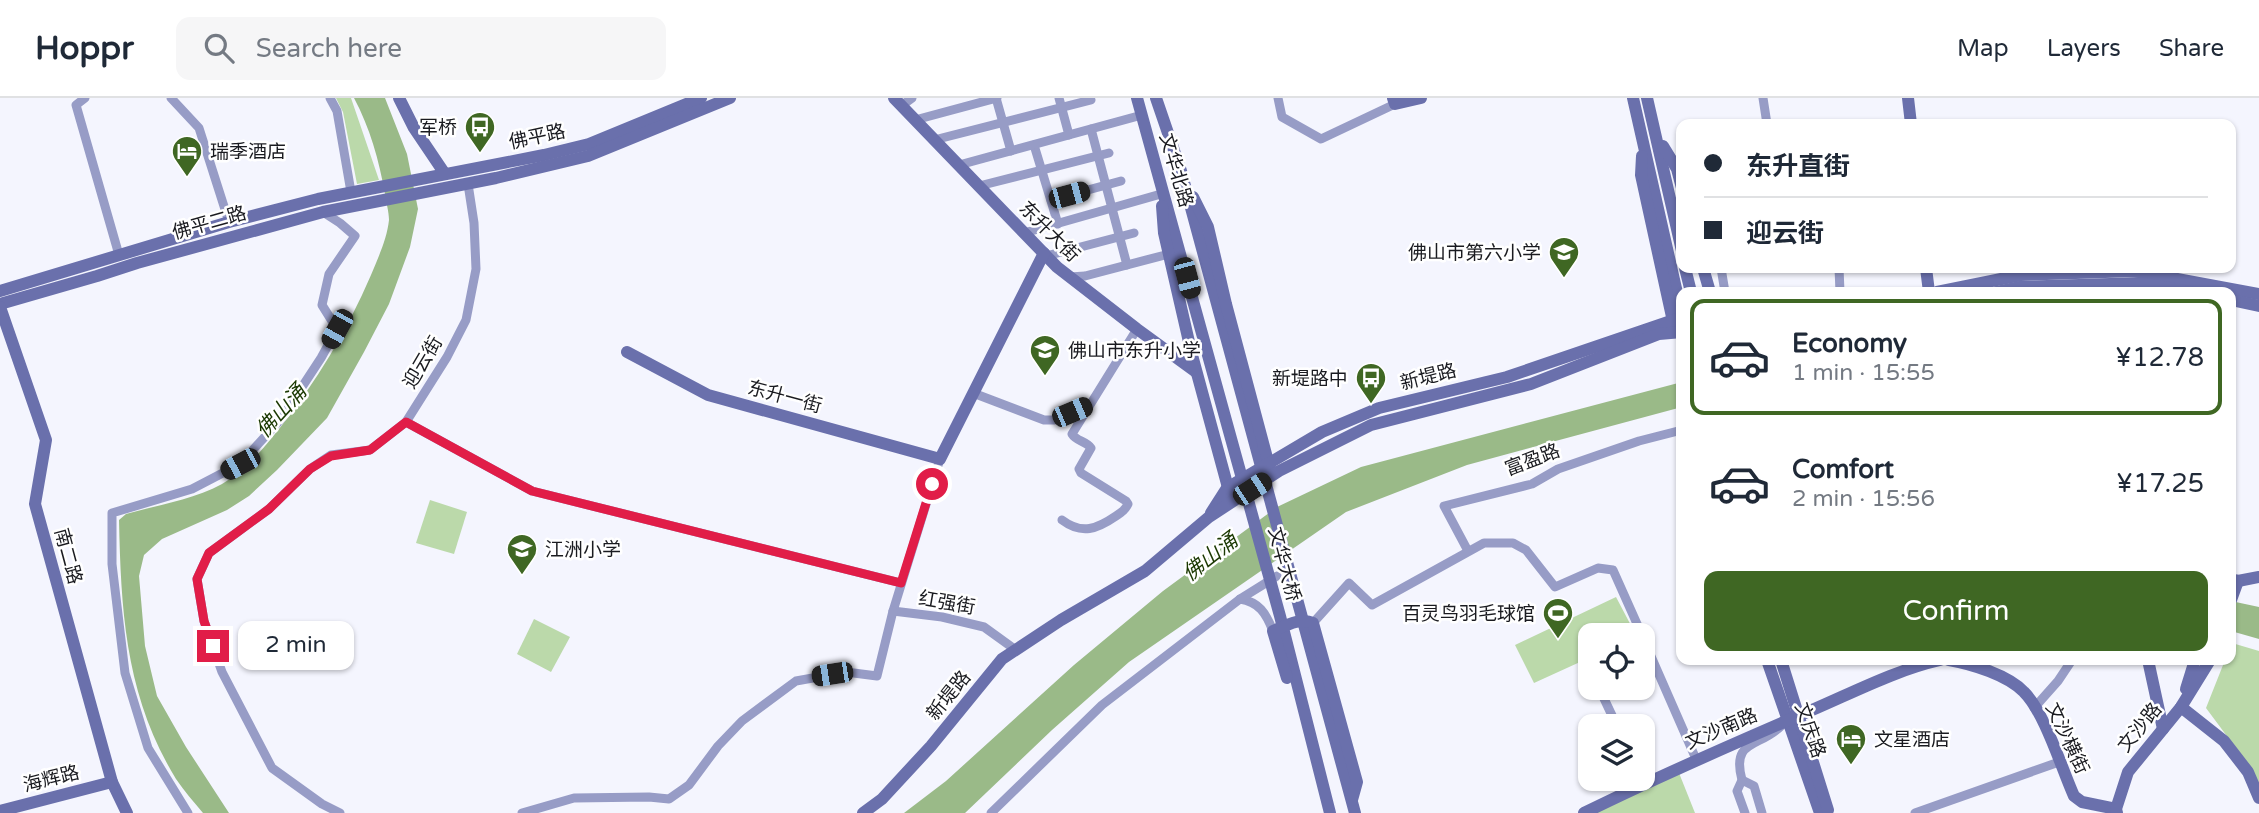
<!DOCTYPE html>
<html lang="en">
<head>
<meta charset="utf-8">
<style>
  body { margin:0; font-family:"Varela Round","Noto Sans SC",sans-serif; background:#f6f6f7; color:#1f2937; height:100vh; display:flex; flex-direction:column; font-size:26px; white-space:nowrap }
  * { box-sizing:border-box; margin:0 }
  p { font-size:23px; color:#747a83 }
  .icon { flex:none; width:38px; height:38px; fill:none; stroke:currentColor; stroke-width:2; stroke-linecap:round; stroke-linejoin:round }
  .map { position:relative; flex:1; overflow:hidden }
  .details { position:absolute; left:1676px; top:189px; width:560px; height:378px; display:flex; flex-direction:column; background:#fff; border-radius:14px; box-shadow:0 2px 5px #0004 }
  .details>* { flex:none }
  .hud { position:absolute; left:1676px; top:21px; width:560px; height:154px; border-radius:14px; box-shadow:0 2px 5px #0004; display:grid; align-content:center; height:154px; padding:0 28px; background:#fff }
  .tools { position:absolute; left:1578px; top:525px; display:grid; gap:14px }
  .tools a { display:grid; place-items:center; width:77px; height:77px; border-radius:14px; background:#fff; box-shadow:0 2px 5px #0004; font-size:35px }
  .end { position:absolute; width:32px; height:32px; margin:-16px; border:9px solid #e11d48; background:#fff; box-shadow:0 0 0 4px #fff }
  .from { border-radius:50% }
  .bubble { position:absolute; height:49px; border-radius:14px; background:#fff; box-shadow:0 2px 5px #0004; font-size:23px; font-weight:600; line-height:49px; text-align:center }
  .car { position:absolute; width:21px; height:42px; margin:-21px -10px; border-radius:9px; box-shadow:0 0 5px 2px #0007; background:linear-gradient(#222 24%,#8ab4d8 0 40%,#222 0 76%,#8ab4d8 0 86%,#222 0) }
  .hud b { display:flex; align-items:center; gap:24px; height:66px; font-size:26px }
  .hud b+b { border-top:2px solid #e0e1e3 }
  .hud i { width:18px; height:18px; background:#1f2937 }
  ul { padding:12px 0 0; list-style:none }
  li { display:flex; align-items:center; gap:21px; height:116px; margin:0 14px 10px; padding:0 14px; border:4px solid transparent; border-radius:14px }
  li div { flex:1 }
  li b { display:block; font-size:26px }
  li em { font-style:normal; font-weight:600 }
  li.on { border-color:#3f6723 }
  li>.icon { width:63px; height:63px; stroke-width:1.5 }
  .primary-button { display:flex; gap:14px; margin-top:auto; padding:14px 28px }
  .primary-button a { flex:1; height:80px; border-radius:14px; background:#3f6723; color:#fff; font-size:28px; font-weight:600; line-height:80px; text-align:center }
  header { display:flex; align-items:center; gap:42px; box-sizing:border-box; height:98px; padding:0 35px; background:#fff; border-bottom:2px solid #e0e1e3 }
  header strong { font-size:33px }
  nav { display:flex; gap:38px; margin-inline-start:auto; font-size:24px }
  .search { width:490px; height:63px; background:#f6f6f7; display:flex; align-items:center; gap:18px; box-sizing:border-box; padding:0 24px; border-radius:14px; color:#747a83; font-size:26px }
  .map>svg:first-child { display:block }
  .green { fill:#bbd9aa }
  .water { fill:#9aba88 }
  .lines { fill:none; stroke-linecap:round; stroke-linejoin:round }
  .street { stroke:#979cc6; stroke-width:9 }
  .secondary { stroke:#6a70ac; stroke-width:12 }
  .route { stroke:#e11d48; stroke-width:9 }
  .labels { text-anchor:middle; stroke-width:5; stroke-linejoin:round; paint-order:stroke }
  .poi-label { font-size:19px; fill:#1a1b20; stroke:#fff; text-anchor:end }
  .street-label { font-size:19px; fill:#1a1b20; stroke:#fff }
  .water-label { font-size:21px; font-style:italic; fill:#1b3902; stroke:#fff }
</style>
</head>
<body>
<header>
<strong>Hoppr</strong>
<div class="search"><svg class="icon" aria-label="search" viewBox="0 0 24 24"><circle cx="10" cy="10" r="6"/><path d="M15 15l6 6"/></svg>Search here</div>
<nav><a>Map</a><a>Layers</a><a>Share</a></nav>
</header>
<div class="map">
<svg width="2259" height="715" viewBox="0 0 2259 715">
  <rect width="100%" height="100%" fill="#f4f5fe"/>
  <!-- green -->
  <g class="green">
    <path d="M336 0H351L379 82 357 86 343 14Z"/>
    <path d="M430 402 467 414 454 456 416 445Z"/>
    <path d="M1616 499 1636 537H1591V559L1534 585 1515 547Z"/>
    <path d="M534 521 570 539 551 574 517 556Z"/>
    <path d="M2232 545 2259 553V688L2250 669 2206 610 2225 562H2231Z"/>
    <path d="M1677 670 1695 715H1584Z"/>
  </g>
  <!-- water -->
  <g class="water">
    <path d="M354 0H385L407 56 418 111 410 149 389 206 364 254 327 320 277 372 249 398 227 412 162 441 144 457 139 478 145 548 157 598 186 649 229 715H203C194 704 184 693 176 681 126 599 121 516 119 422L126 416C157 407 193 402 222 386 245 373 262 352 279 331 316 284 347 233 371 177 378 160 387 141 389 122 389 114 386 104 385 96 379 62 370 30 354 0Z"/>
    <path d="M1682 284V309L1467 367 1346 414 1129 564 1052 632 965 715H904L946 683 1074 567 1163 493 1277 409 1361 369Z"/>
    <path d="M2231 503 2259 509V541L2231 533Z"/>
  </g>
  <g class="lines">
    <!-- street -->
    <g class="street">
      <path d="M85 0 76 7 119 157"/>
      <path d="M171 0 199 30 229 124"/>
      <path d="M330 0 337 13 351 94"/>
      <path d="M996 0 1011 53"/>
      <path d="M1059 0 1069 37"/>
      <path d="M1278 0 1282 19 1321 41 1395 6"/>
      <path d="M1763 0 1767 26"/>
      <path d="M901 8 912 0"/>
      <path d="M915 22 997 0"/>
      <path d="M1091 31 1127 167"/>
      <path d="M934 42 1091 2"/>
      <path d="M1034 47 1058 126"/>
      <path d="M959 67 1142 17"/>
      <path d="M979 88 1109 55"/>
      <path d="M1051 102 1121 83"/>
      <path d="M1024 135 1161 96"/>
      <path d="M1046 158 1134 135"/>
      <path d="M1721 170 1725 194"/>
      <path d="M1839 170 1840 194"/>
      <path d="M1070 179 1085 178 1169 156"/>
      <path d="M973 295 1044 322H1054L1088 308"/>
      <path d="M406 324 532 393 901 485"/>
      <path d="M940 361 893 513 942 519 984 529 1016 552"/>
      <path d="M1062 422C1082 437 1097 431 1116 418 1122 414 1125 412 1128 406L1126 403 1081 375 1079 371 1091 350C1086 343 1076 343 1072 336L1137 231"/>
      <path d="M1468 453 1444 408 1532 386 1558 371 1639 343 1682 332"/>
      <path d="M1240 501C1259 504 1266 515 1273 533"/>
      <path d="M1313 525 1349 485 1372 507 1484 445H1513L1526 452 1555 489 1598 470 1613 472 1642 537"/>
      <path d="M1643 540 1696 661"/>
      <path d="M1599 590 1617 628"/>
      <path d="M2034 610 2058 583 2072 562"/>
      <path d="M1742 682 1754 688 1762 715"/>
      <path d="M188 715 148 650 125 575 112 466V415L192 391 240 366 281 321 321 260 337 231 322 207 329 176 355 138 340 125 323 114"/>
      <path d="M340 715 322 706 272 670 222 574 204 523 197 481 209 455 269 411 310 371 331 357 370 352 406 324 447 259 466 222 476 171 474 125 468 86"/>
      <path d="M522 715 574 700 649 699 669 701 689 687 718 648 742 623 796 583 846 574 877 578 893 513"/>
      <path d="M991 715 1102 607 1240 501 1277 478"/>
      <path d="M1745 715 1737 693 1742 682C1731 641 1759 650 1781 628"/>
      <path d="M1915 715 2059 664"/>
    </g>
    <!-- secondary -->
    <g class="secondary">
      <path d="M399 0 414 30 445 76"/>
      <path d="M894 0 1057 169 1137 231 1196 274"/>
      <path d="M1137 0 1280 518 1330 715"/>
      <path d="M1156 0 1181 73 1355 715"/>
      <path d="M1393 0 1395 6 1421 0"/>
      <path d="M1633 0 1682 217"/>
      <path d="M1647 0 1682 153"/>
      <path d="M1908 0 1911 26"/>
      <path d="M1663 48 1677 71 1682 90"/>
      <path d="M1642 58 1641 77 1674 228"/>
      <path d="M1193 99 1208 129 1226 206 1270 371"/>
      <path d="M1162 108 1164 135 1192 257 1230 397"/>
      <path d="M1685 170 1691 194"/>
      <path d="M1703 170 1710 194"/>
      <path d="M1926 170 1929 194"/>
      <path d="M0 193 229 124 318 101 544 57 589 46 701 0"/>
      <path d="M1937 194 2021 177 2134 173 2259 196"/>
      <path d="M1996 194 2019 189 2141 185 2190 194"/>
      <path d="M2231 202 2259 208"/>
      <path d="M0 206 97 178 137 165 323 114 496 80 588 58 730 0"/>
      <path d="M0 209 46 342 35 406 112 684 127 715"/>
      <path d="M627 254 708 297 940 361 1044 155"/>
      <path d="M1211 415 1227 390 1322 334 1379 310 1507 279 1674 222 1682 221"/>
      <path d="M2231 481 2238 483 2259 479"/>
      <path d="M2231 502 2238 483"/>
      <path d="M1767 562 1820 715"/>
      <path d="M1781 562 1828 712"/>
      <path d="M1949 562C1972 566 2008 577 2024 594 2045 615 2061 669 2074 698L2082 704 2116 711"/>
      <path d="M2148 562 2163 631"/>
      <path d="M1287 580 1273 533C1285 528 1300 519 1313 525L1357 684 1352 702"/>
      <path d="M2186 591 2195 562"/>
      <path d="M2181 609 2224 643 2248 674 2259 700"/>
      <path d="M0 713 112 684"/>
      <path d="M863 715 882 701 931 648 1002 561 1061 522 1145 473 1209 419 1279 373 1371 327 1531 286 1659 236 1682 234"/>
      <path d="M1584 715C1659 678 1735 645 1812 612 1854 594 1896 572 1940 562"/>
      <path d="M2117 715 2116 711 2128 674 2181 609 2210 562"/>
    </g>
  </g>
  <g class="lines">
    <!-- route -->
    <path class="route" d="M213 548 204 523 197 481 209 455 269 411 310 371 331 358 370 352 406 324 532 393 901 485 932 386"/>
  </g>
  <!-- icons -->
  <defs>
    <g id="bus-pin" transform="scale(1.575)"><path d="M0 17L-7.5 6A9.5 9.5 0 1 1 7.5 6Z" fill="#3f6723" stroke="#fff"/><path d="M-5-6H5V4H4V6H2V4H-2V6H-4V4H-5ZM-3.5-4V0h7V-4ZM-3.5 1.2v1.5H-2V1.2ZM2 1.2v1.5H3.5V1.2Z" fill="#fff"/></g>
    <g id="hotel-pin" transform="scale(1.575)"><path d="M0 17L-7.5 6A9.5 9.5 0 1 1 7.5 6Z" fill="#3f6723" stroke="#fff"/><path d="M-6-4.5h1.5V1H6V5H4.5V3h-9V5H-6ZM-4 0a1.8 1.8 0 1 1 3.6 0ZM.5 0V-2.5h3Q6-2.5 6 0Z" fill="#fff"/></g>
    <g id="school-pin" transform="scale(1.575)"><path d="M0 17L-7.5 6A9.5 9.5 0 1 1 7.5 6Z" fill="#3f6723" stroke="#fff"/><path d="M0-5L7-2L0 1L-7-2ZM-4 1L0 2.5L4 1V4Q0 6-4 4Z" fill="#fff"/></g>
    <g id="stadium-pin" transform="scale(1.575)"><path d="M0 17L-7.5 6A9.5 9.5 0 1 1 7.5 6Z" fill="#3f6723" stroke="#fff"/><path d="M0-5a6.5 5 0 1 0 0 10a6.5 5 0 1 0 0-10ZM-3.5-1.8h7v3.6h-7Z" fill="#fff"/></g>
  </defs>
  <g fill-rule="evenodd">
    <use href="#bus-pin" x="480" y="29"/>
    <use href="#hotel-pin" x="187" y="53"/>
    <use href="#school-pin" x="1564" y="154"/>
    <use href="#school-pin" x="1045" y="252"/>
    <use href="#bus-pin" x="1371" y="280"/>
    <use href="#school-pin" x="522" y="451"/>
    <use href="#stadium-pin" x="1558" y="515"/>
    <use href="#hotel-pin" x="1851" y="641"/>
  </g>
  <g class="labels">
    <!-- poi labels -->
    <g class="poi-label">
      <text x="457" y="36">军桥</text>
      <text x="210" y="60" text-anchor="start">瑞季酒店</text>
      <text x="1541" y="161">佛山市第六小学</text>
      <text x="1068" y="259" text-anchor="start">佛山市东升小学</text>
      <text x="1348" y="287">新堤路中</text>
      <text x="545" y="458" text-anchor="start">江洲小学</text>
      <text x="1535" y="522">百灵鸟羽毛球馆</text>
      <text x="1874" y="648" text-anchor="start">文星酒店</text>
    </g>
    <!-- street labels -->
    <g class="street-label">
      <text transform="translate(537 38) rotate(-12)" y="7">佛平路</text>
      <text transform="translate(1177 72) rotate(74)" y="7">文华北路</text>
      <text transform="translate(209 124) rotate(-16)" y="7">佛平二路</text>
      <text transform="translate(1050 133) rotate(45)" y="7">东升大街</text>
      <text transform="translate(422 264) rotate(-59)" y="7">迎云街</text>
      <text transform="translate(1428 278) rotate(-14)" y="7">新堤路</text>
      <text transform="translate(785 298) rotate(15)" y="7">东升一街</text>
      <text transform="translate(1532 361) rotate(-21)" y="7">富盈路</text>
      <text transform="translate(69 458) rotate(75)" y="7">南二路</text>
      <text transform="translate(1285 466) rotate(75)" y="7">文华大桥</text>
      <text transform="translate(947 504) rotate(10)" y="7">红强街</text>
      <text transform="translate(948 597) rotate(-51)" y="7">新堤路</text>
      <text transform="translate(2139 629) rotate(-51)" y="7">文沙路</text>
      <text transform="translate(1721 630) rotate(-23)" y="7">文沙南路</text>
      <text transform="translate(1811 632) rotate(71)" y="7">文庆路</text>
      <text transform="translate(2068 640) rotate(65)" y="7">文沙横街</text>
      <text transform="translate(51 680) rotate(-14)" y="7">海辉路</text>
    </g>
    <!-- water labels -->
    <g class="water-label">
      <text transform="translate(281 313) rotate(-48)" y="7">佛山涌</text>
      <text transform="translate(1210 459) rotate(-38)" y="7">佛山涌</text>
    </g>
  </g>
</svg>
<div class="tools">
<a><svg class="icon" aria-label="locate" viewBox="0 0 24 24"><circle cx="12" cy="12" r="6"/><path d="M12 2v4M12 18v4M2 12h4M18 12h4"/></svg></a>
<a><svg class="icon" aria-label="layers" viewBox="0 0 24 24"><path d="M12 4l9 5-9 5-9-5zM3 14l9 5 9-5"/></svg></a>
</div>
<i class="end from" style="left:932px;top:386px"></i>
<i class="end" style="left:213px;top:548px"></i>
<div class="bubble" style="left:238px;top:523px;width:116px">2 min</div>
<i class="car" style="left:1069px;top:97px;rotate:75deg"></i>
<i class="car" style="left:1187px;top:180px;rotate:165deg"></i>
<i class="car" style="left:337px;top:231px;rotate:209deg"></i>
<i class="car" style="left:1072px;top:314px;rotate:67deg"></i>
<i class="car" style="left:240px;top:366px;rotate:242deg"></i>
<i class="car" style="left:1252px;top:391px;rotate:57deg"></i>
<i class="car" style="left:832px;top:576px;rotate:261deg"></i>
<div class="hud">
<b><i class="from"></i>东升直街</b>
<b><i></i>迎云街</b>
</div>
<section class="details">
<ul>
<li class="on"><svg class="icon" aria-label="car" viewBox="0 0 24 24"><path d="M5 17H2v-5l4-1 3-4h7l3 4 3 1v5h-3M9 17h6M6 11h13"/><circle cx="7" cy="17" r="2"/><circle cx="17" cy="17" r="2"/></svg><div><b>Economy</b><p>1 min · 15:55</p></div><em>¥12.78</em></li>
<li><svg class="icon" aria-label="car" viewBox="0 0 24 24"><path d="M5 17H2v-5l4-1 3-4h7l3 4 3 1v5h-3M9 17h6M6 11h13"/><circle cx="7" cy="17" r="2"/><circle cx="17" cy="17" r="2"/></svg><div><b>Comfort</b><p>2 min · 15:56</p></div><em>¥17.25</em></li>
</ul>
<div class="primary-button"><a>Confirm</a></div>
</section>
</div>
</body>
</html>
